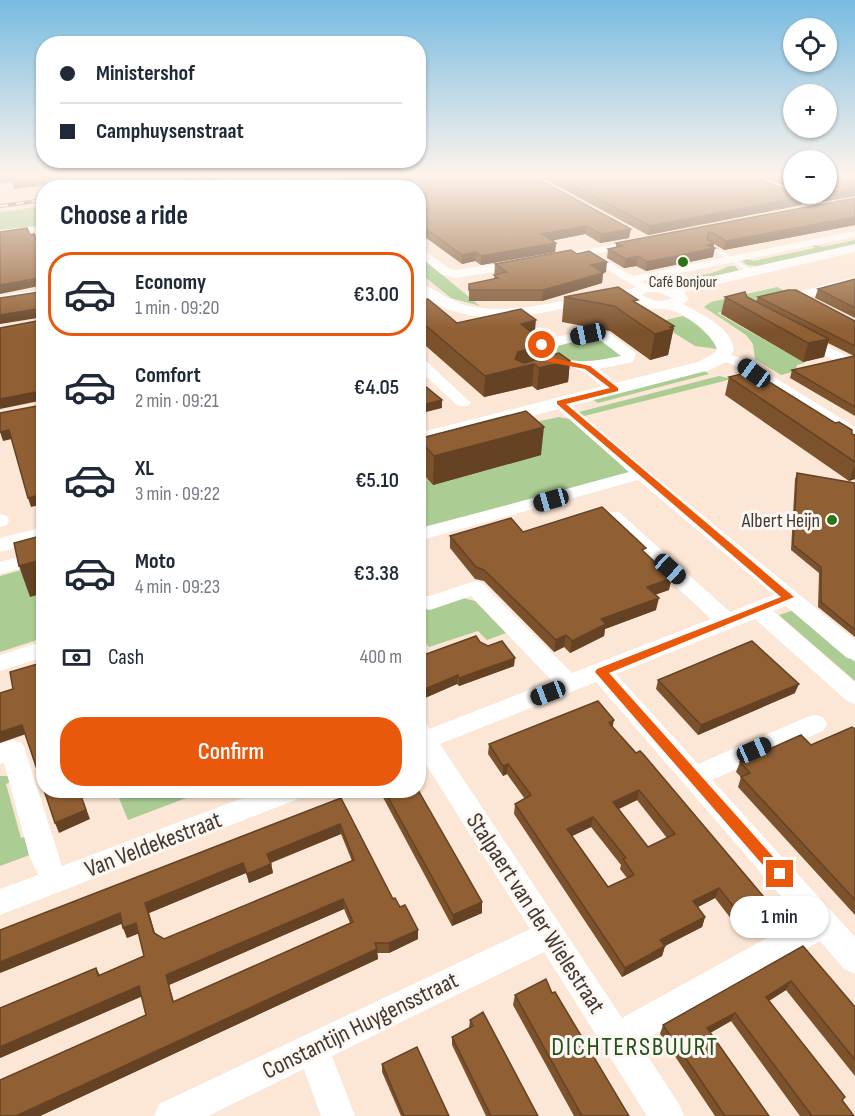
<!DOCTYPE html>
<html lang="en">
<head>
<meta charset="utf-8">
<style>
  body { margin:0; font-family:"Sofia Sans Condensed",sans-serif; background:#f6f6f7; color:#1f2937; height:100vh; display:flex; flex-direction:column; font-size:22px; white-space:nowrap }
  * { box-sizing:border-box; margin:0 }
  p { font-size:20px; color:#747a83 }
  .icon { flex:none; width:33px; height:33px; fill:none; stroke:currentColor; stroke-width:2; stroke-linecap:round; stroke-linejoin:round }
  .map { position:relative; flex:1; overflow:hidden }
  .sheet { position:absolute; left:36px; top:180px; width:390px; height:618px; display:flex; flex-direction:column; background:#fff; border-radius:24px; box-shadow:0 2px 4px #0004 }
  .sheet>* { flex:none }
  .hud { position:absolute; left:36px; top:36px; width:390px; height:132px; border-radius:24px; box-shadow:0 2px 4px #0004; display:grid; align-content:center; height:132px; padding:0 24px; background:#fff }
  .fabs { position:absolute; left:783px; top:18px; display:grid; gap:12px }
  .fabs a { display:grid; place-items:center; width:54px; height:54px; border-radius:50%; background:#fff; box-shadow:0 2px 4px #0004; font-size:30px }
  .end { position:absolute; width:27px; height:27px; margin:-14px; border:8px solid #ea580c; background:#fff; box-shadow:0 0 0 3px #fff }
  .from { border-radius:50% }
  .bubble { position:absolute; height:42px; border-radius:21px; background:#fff; box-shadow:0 2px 4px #0004; font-size:20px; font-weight:600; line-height:42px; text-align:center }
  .car { position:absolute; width:18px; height:36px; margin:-18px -9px; border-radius:8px; box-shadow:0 0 4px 2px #0007; background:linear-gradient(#222 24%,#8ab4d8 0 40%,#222 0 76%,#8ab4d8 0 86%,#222 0) }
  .hud b { display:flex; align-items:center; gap:21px; height:57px; font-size:22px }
  .hud b+b { border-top:2px solid #e0e1e3 }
  .hud i { width:15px; height:15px; background:#1f2937 }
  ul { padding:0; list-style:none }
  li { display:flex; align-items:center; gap:18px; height:84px; margin:0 12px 9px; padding:0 12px; border:3px solid transparent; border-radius:24px }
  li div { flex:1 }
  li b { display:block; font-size:22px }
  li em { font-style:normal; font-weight:600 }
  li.selected { border-color:#ea580c }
  li>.icon { width:54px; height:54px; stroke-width:1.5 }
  h2 { padding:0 24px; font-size:27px; line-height:72px }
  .pay { display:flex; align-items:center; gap:15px; height:66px; padding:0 24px; font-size:22px }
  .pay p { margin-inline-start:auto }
  .cta { display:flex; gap:12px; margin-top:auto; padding:12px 24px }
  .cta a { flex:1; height:69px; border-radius:24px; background:#ea580c; color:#fff; font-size:24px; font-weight:600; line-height:69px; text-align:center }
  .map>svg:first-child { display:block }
  .green { fill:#abcd93 }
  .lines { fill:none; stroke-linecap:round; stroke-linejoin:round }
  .service { fill:#fff; fill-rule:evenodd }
  .minor { fill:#fff; fill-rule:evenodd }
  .tertiary { fill:#fff; fill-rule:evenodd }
  .rail-casing { stroke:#85766b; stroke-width:4 }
  .rail { stroke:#fcf7f2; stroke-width:2; stroke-dasharray:8; stroke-linecap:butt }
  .wall { fill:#7c522c; fill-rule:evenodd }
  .shaded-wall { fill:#654224 }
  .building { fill:#905f33; stroke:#654224; stroke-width:1.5; fill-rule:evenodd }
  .route { fill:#ea580c }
  .poi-dot { fill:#2b7418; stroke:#fcf7f2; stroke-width:2 }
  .labels { text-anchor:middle; stroke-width:6; stroke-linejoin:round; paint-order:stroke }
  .far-poi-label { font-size:16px; fill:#433830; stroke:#fcf7f2 }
  .poi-label { font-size:20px; fill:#433830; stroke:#fcf7f2; text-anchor:end }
  .near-street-label { font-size:24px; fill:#433830; stroke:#fcf7f2 }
  .near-neighbourhood-label { font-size:26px; letter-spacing:1.5px; fill:#24521a; stroke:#fcf7f2 }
</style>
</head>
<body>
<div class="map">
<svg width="855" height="1116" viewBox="0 0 855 1116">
  <rect width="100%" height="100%" fill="#fce6d5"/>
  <!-- green -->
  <g class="green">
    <path d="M277 175H323L335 185 298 187Z"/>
    <path d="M38 207 43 214V226L0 232V212Z"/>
    <path d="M855 240V245L757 266 747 265 742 261 746 259 754 261 815 248 812 246 814 245 823 247Z"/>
    <path d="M418 255 480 306 451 298 419 272Z"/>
    <path d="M729 266H735L739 271 681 283 655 278C679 277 708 278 729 266Z"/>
    <path d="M777 287 793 295 717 313 805 363 797 365 796 371 781 375 755 359 753 344 746 335 704 307 711 302Z"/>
    <path d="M683 316 710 331 717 349 695 346 657 322Z"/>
    <path d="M591 336 601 338 621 353V357C591 364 570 369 543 350Z"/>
    <path d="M703 370 709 374 598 403 592 399Z"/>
    <path d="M719 376 732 379 584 416 579 412Z"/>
    <path d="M559 417 569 419 632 474 419 528V464L521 433 540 421Z"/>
    <path d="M43 564V633L34 641 0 652V576Z"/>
    <path d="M463 598 475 601 506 633 487 640 478 631 429 647 419 634 418 604Z"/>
    <path d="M794 610 855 662V681L779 615Z"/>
    <path d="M0 776H8L12 781 6 784 21 838 29 836 35 853 0 866Z"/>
    <path d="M116 791H205L128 820Z"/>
  </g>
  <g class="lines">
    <!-- service -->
    <path class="service" d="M706 244H710L754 271 749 272 706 246Z"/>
    <!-- minor -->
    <g class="minor">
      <path d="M318 175H329L343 188H332Z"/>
      <path d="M736 175H750L827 208 818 210Z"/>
      <path d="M248 182 262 188H225Z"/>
      <path d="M37 226 44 227V240L40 239 37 232 0 236V230Z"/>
      <path d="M855 231V237L642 281 649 287 643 291 583 256 564 259 558 256 564 253 646 240V244L595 254 633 276Z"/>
      <path d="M418 246 449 268 455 270 521 260 527 264 521 268 455 278 441 274 418 255Z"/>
      <path d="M855 277V285L809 297 855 321V330L792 296 794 293Z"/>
      <path d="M44 289V297L0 304V296Z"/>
      <path d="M588 330 609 333 636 353 633 362 599 369 620 386 623 389 620 392C605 396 596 378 584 372 565 361 548 370 531 350L537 341ZM588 338 600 340 621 356C595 361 569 367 546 349Z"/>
      <path d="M803 334 847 356 849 359 847 362H837L798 341 796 338 798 335Z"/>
      <path d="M722 352 746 360 855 427V439L736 366 717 359 715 356Z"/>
      <path d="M418 357 423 358 468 400 471 403 468 406H458L418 369Z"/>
      <path d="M560 398 565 400 647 470 855 640V660L847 658 786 606 773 611 855 682V704L847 701 755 619 616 674 698 764 807 717 815 715 823 717 827 724 823 731 712 780 855 937V974L844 969 820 941 639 1043 679 1104 684 1116H647L544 952 332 1056 355 1116H321L304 1069 208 1116H154L159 1104 530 929 418 752V722L427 724 429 729 552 681 471 596 430 610 418 607V595L429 596 475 581 482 583 572 673 711 619 605 520 603 516 605 512H619L730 612 774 595 638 480 418 541V529L629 472 555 406 552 403ZM596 682 801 919 622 1018 440 744Z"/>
      <path d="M0 514 7 516 9 520 7 525 0 527Z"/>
      <path d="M44 550V562L0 574V562Z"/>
      <path d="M44 641V657L0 671V655Z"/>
      <path d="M13 740 22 743 25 750 62 866 264 790H307L303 797 0 915V889L38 875 29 855 4 763 0 764V744Z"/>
    </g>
    <!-- tertiary -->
    <g class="tertiary">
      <path d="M271 175H285L303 188H288Z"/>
      <path d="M855 244V252L684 292 689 299 683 304C703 315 730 326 734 350L726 362 710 370 418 445V433L698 362 713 354 717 350C715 336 683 312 670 310 661 308 652 310 643 307 637 306 632 300 627 298 619 296 596 303 586 304 526 316 474 331 418 294V283C435 287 449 302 469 306 518 317 580 294 631 289 644 282 656 282 670 286ZM647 292H658L672 298C662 303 652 301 642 295Z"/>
      <path d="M44 527V541L0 552V538Z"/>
    </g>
    <!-- rail casing -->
    <g class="rail-casing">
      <g id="rail">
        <path d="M133 188 229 175"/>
        <path d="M0 206 44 200"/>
      </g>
    </g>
    <!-- rail -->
    <use href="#rail" class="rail"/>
  </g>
  <!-- wall -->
  <g class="wall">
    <path d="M340 175H531L629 238 600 243 585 234 553 240 556 243 555 252 481 265 475 261 462 264 418 232V188H355Z"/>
    <path d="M537 175H751L803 197 801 205 648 235Z"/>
    <path d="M757 175H794V190Z"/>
    <path d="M855 175V196L822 202 802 194H826Z"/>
    <path d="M855 198V225L724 250 714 244 713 257 646 271 636 266 624 268 607 258 608 249 616 247V243Z"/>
    <path d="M495 264 606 272 603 273 602 283 542 301H469V284L494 279Z"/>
    <path d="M855 279V318L815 298 818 289Z"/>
    <path d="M418 297 457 323 535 335 546 356 570 361 568 382 537 390 532 386 484 397 418 339Z"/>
    <path d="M564 297 638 304 674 326 668 355 650 360 610 331 562 322Z"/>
    <path d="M725 297 756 302 758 297 855 321V416L790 378 792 370 854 356 828 343 824 357 803 362 721 314Z"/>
    <path d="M729 377 852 434 855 435V479L849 481 725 395Z"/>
    <path d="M418 439 541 455 433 485 418 468Z"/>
    <path d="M797 473 855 483V637L818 607 819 573 791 550 795 479Z"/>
    <path d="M523 532 645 553 669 590 655 595 656 610 605 629 604 636 570 653 564 647 554 652 484 581 475 579 450 548V536Z"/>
    <path d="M480 642 514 666 459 686 457 684 418 701V657Z"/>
    <path d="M658 680 795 693 698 735 656 689Z"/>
    <path d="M613 727 763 896 759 906 732 920 715 898 698 907 705 917 702 927 665 946 662 956 622 977 514 814 515 804 525 799 507 774 503 776 488 754 489 744ZM637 800 667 838 648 847 618 809ZM591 827 621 865 620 869 627 878 608 887 572 836Z"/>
    <path d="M855 729V915L738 787 741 777 736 772 740 762 811 745Z"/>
    <path d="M379 790H418L482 902V913L452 926Z"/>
    <path d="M341 798 393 899 418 939 389 953H377L378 959 40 1116H0L146 1015 142 996 0 1058 96 968 100 975 144 956 139 933 127 938 122 923 0 973ZM341 834 352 861 164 939 155 933 149 913 246 873 249 883 273 873 271 863ZM344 909 350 923 174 1002 169 985Z"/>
    <path d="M803 946 855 1007V1076L786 990 769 1001 854 1116H800L731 1021 710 1033 769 1116H715L660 1034 663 1025Z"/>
    <path d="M552 993 629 1116H574L513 1005 515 995Z"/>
    <path d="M470 1020 538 1116H486L452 1045V1037L469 1028Z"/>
    <path d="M382 1064 449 1116H401L382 1072Z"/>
  </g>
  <!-- shaded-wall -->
  <g class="shaded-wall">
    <path d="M45 175H85L46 180Z"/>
    <path d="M0 177H11L12 182 0 183Z"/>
    <path d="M46 180 48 185 14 189 13 183Z"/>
    <path d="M855 188V196L822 202 824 194Z"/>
    <path d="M803 197 801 205 648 235 650 226Z"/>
    <path d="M855 217V225L724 250 726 241Z"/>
    <path d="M586 226 585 234 541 243 542 234Z"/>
    <path d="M631 229 629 238 600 243 601 234Z"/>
    <path d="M556 243 555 252 481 265V256Z"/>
    <path d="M714 243 713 249 715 248 713 257 646 271 647 262Z"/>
    <path d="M476 252 475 261 462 264V255Z"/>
    <path d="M638 256 636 266 624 268 626 259Z"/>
    <path d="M607 262 606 272 603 273 602 283 542 301 543 290 591 265Z"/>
    <path d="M44 277V285L0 294V285Z"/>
    <path d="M43 308 44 317 0 324V315Z"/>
    <path d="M536 320 534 341 521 324Z"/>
    <path d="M674 326 668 355 650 360 655 334Z"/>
    <path d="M829 339 824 357 803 362 808 343Z"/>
    <path d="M547 344 546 365 534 364 532 386 484 397 485 376 515 359 518 352Z"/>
    <path d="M570 361 568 382 537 390 539 368Z"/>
    <path d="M41 391 44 400 0 409V399Z"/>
    <path d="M442 400V408L426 412V417L418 418V410L422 405Z"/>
    <path d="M544 427 541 455 433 485 434 456Z"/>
    <path d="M9 430 12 439 3 441 0 432Z"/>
    <path d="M855 464V479L849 481Z"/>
    <path d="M40 495 44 498V505L43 504 31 507 28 498Z"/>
    <path d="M44 559V593L30 597 19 566Z"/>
    <path d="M672 578 669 590 644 598 647 587Z"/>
    <path d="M659 598 656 610 605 629 604 636 570 653 572 641 601 619Z"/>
    <path d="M566 635 564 647 554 652 556 640Z"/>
    <path d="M515 658 514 666 459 686V678Z"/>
    <path d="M458 675 457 684 418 701V692Z"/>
    <path d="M799 684 795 693 698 735 701 725Z"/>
    <path d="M614 720 612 730 609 723Z"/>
    <path d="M22 725 26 734 0 743V732Z"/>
    <path d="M508 764 507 774 503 776V766Z"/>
    <path d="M79 790 90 819 59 833 55 823Z"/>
    <path d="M639 790 637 800 611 813 613 802Z"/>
    <path d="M593 817 591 827 566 839 567 829Z"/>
    <path d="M340 824 341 834 269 863 267 854Z"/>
    <path d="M243 863 246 873 149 913 157 942 145 903Z"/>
    <path d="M271 864 273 873 249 883 247 874Z"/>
    <path d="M719 888 715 898 690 911 693 901Z"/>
    <path d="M763 896 759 906 732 920 736 910Z"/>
    <path d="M343 899 344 909 169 985 176 1012 166 975Z"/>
    <path d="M482 902V913L452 926 453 915Z"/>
    <path d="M120 913 124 923 0 973V962Z"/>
    <path d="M705 917 702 927 657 950 660 940Z"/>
    <path d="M136 923 140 933 127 938 123 928Z"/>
    <path d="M418 930V939L389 953V943Z"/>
    <path d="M665 946 662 956 622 977 625 968Z"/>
    <path d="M377 949 378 959 40 1116H16Z"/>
    <path d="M791 981 786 990 762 1005 766 997Z"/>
    <path d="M139 986 143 996 0 1058V1047Z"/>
    <path d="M735 1013 731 1021 703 1037 707 1028Z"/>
  </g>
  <!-- building -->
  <g class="building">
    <path d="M0 175H45L46 180 13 183 11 177H0Z"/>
    <path d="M349 175H531L631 229 601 234 586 226 542 234 556 243 481 256 476 252 462 255 418 223V188H364Z"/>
    <path d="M553 175H751L803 197 650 226Z"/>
    <path d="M778 175H794V181Z"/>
    <path d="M826 175H855V188L826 193Z"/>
    <path d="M855 198V217L726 241 713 233H708L707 239 714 243 707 245 715 248 647 262 638 256 626 259 608 249 622 246 616 243Z"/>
    <path d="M27 228 30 235 34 234 44 257V277L0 285V232Z"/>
    <path d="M571 250 577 254 589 251 607 262 591 265 603 273 543 290H469V284L498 278 494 275 507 272 495 264Z"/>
    <path d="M855 279V308L818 289Z"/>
    <path d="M618 287 638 300 633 301 674 326 670 327 673 329 655 334 614 306 564 297Z"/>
    <path d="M788 290H796L855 321V346L758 297Z"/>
    <path d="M39 292 44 305V393L41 391 0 399V328L42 320 43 308 0 315V298Z"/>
    <path d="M745 292 747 297 829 339 808 343 725 297Z"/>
    <path d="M418 297 422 300 428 299 457 323 521 309 536 320 521 324 547 344 518 352 515 359 524 363 559 353 570 361 539 368 534 364 485 376 418 319Z"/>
    <path d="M855 355V407L792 370 854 356Z"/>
    <path d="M749 372 755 373 835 423 839 422 852 430V434L855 435V462L729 377Z"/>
    <path d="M425 386 442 400 422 405 426 408 418 410V387Z"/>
    <path d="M44 394V498H41L40 495 28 498 9 430 0 432V413L42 405Z"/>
    <path d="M526 411 544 427 434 456 418 439Z"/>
    <path d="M797 473 855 483V630L821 602V567L793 545Z"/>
    <path d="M602 507 646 548 642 550 672 578 647 587 659 598 601 619 606 624 572 641 566 635 556 640 484 570 476 567 450 536 511 518 523 532Z"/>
    <path d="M44 535V559L19 566 14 543Z"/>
    <path d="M476 636 480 642 488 646 502 641 515 658 459 678 458 675 418 692V657Z"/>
    <path d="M752 641 799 684 701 725 658 680Z"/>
    <path d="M44 662V790L22 725 0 732V693L13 689 10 672Z"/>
    <path d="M598 701 614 720 609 723 636 753 640 751 644 755 763 896 736 910 719 888 693 901 705 917 660 940 665 946 625 968 515 804 531 795 508 764 503 766 489 744ZM639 790 675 834 648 847 613 802ZM593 817 626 858 623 859 634 875 608 887 567 829Z"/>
    <path d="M852 727 855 729V900L741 777 750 773 740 762 801 735 811 745Z"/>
    <path d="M44 790H79L86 810 55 823Z"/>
    <path d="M384 790H418L482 902 453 915Z"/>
    <path d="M341 798 393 899 395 898 400 907 405 905 418 930 389 943H375L377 949 16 1116H0V1080L146 1015 139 986 0 1047V1008L96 968 98 976 144 956 136 923 123 928 120 913 0 962V930ZM340 824 354 860 164 939 154 933 145 903 243 863 247 874 271 864 267 854ZM343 899 353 922 173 1002 166 975Z"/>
    <path d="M803 946 855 1007V1060L791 981 766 997 845 1097 842 1100 854 1116H812L735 1013 707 1028 769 1116H725L663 1025Z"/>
    <path d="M546 979 552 993 555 992 629 1116H582L515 995Z"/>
    <path d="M483 1012 538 1116H491L452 1037 473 1026 470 1020Z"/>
    <path d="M417 1047 449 1116H404L382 1064Z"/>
  </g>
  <!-- sky -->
  <linearGradient id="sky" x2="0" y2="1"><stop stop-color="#77bbe1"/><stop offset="0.53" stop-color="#fef4ec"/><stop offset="1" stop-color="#fef4ec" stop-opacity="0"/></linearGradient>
  <rect width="855" height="331" fill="url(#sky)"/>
  <!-- route -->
  <path class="route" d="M539 343H544L542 350 553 358 590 366 618 388V391L566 404 794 597 609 673 785 870 787 874 785 879 780 880 775 879 595 672 597 669 781 597 557 404V401L610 388 585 369 548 362 535 350Z"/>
  <!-- markers -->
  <g class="poi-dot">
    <circle cx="683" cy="262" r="6"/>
    <circle cx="832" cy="520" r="6"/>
  </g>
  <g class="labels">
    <!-- far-poi labels -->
    <g class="far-poi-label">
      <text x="683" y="287">Café Bonjour</text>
    </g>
    <!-- poi labels -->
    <g class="poi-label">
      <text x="820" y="527">Albert Heijn</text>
    </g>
    <!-- near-street labels -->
    <g class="near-street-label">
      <text transform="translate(153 844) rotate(-21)" y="8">Van Veldekestraat</text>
      <text transform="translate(536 913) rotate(57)" y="8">Stalpaert van der Wielestraat</text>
      <text transform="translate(360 1025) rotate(-26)" y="8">Constantijn Huygensstraat</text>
    </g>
    <!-- near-neighbourhood labels -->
    <g class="near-neighbourhood-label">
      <text x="635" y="1055">DICHTERSBUURT</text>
    </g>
  </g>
</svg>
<div class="fabs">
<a><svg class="icon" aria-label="locate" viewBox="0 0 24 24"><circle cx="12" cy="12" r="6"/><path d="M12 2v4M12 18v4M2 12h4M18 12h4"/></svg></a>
<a>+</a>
<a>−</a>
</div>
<i class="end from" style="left:542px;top:345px"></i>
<i class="end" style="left:780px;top:874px"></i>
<div class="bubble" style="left:730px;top:896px;width:99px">1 min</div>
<i class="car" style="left:588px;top:334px;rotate:258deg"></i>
<i class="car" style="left:754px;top:373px;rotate:306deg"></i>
<i class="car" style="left:551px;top:500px;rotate:254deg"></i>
<i class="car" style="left:670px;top:569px;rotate:132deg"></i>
<i class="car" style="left:548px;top:693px;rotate:249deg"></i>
<i class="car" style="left:754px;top:750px;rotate:66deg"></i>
<div class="hud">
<b><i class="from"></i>Ministershof</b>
<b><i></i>Camphuysenstraat</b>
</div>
<section class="sheet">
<h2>Choose a ride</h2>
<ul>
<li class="selected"><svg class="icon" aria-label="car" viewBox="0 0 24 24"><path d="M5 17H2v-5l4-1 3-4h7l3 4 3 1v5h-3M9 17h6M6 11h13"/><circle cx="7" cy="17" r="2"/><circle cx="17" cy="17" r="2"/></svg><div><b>Economy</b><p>1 min · 09:20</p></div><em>€3.00</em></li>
<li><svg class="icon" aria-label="car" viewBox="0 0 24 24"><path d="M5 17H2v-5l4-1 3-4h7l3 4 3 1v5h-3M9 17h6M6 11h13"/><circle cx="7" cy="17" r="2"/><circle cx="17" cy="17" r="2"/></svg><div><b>Comfort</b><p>2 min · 09:21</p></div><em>€4.05</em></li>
<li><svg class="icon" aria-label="car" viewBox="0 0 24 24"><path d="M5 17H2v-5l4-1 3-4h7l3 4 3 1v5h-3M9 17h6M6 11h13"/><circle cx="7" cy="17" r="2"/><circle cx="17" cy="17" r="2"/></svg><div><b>XL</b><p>3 min · 09:22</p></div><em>€5.10</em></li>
<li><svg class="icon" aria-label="car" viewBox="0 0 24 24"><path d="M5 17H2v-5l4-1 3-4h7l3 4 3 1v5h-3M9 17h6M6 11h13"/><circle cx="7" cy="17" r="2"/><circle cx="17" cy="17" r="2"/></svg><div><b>Moto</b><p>4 min · 09:23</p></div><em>€3.38</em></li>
</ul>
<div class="pay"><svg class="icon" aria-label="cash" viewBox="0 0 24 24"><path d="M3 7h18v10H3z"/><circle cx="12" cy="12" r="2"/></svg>Cash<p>400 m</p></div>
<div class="cta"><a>Confirm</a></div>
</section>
</div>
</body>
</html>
